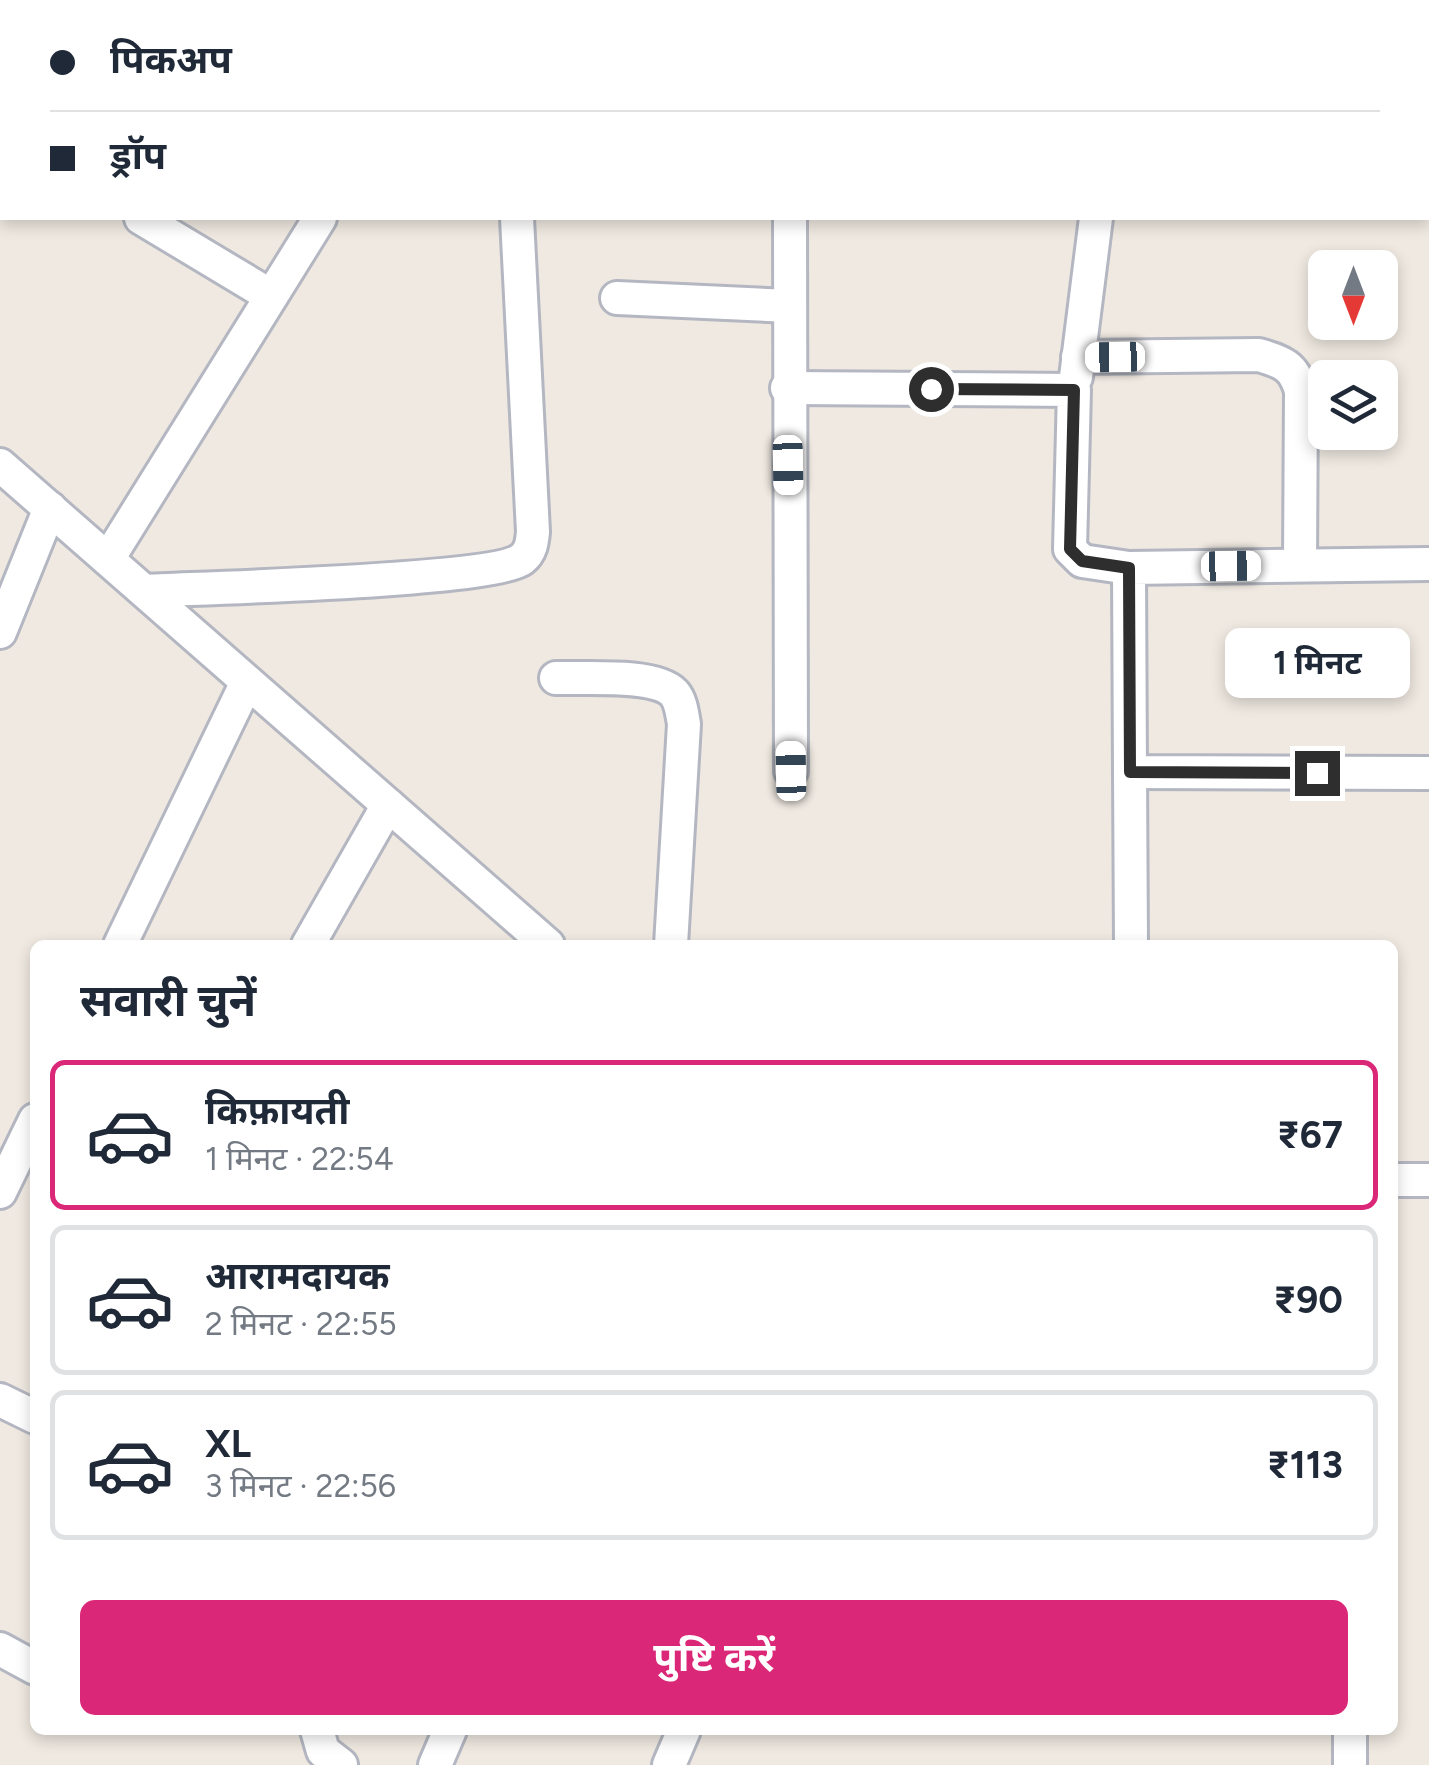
<!DOCTYPE html>
<html lang="hi">
<head>
<meta charset="utf-8">
<style>
  body { margin:0; font-family:Figtree,"Noto Sans Devanagari",sans-serif; background:#f6f6f7; color:#1f2937; height:100vh; display:flex; flex-direction:column; font-size:38px; white-space:nowrap }
  * { box-sizing:border-box; margin:0 }
  p { font-size:32px; color:#747a83 }
  .icon { flex:none; width:55px; height:55px; fill:none; stroke:currentColor; stroke-width:2; stroke-linecap:round; stroke-linejoin:round }
  .map { position:relative; flex:1; overflow:hidden }
  .sheet { position:absolute; left:30px; top:940px; width:1368px; height:795px; display:flex; flex-direction:column; background:#fff; border-radius:15px; box-shadow:0 5px 15px #0003 }
  .sheet>* { flex:none }
  .guide { position:absolute; left:0px; top:0px; width:1430px; height:220px; box-shadow:0 5px 15px #0003; display:grid; align-content:center; height:220px; padding:0 50px; background:#fff }
  .needle { width:65px; rotate:180deg }
  .fabs { position:absolute; left:1308px; top:250px; display:grid; gap:20px }
  .fabs a { display:grid; place-items:center; width:90px; height:90px; border-radius:15px; background:#fff; box-shadow:0 5px 15px #0003; font-size:50px }
  .end { position:absolute; width:45px; height:45px; margin:-22px; border:12px solid #2e2e2e; background:#fff; box-shadow:0 0 0 5px #fff }
  .from { border-radius:50% }
  .bubble { position:absolute; height:70px; border-radius:15px; background:#fff; box-shadow:0 5px 15px #0003; font-size:32px; font-weight:700; line-height:70px; text-align:center }
  .car { position:absolute; width:30px; height:60px; margin:-30px -15px; border-radius:12px; box-shadow:0 0 8px 2px #0007; background:linear-gradient(#fff 24%,#345 0 40%,#fff 0 76%,#345 0 86%,#fff 0) }
  .guide b { display:flex; align-items:center; gap:35px; height:95px; font-size:38px }
  .guide b+b { border-top:2px solid #e0e1e3 }
  .guide i { width:25px; height:25px; background:#1f2937 }
  ul { padding:0; list-style:none }
  li { display:flex; align-items:center; gap:30px; height:150px; margin:0 20px 15px; padding:0 30px; border:5px solid #e0e1e3; border-radius:15px }
  li div { flex:1 }
  li b { display:block; font-size:38px }
  li em { font-style:normal; font-weight:700 }
  li.current { border-color:#db2777 }
  li>.icon { width:90px; height:90px; stroke-width:1.5 }
  h2 { padding:0 50px; font-size:45px; line-height:120px }
  .primary-button { display:flex; gap:20px; margin-top:auto; padding:20px 50px }
  .primary-button a { flex:1; height:115px; border-radius:15px; background:#db2777; color:#fff; font-size:40px; font-weight:700; line-height:115px; text-align:center }
  .map>svg:first-child { display:block }
  .lines { fill:none; stroke-linecap:round; stroke-linejoin:round }
  .minor-casing { stroke:#b4b7c1; stroke-width:38 }
  .minor { stroke:#fff; stroke-width:32 }
  .route { stroke:#2e2e2e; stroke-width:12 }
</style>
</head>
<body>
<div class="map">
<svg width="1429" height="1765" viewBox="0 0 1429 1765">
  <rect width="100%" height="100%" fill="#efe9e1"/>
  <g class="lines">
    <!-- minor casing -->
    <g class="minor-casing">
      <g id="minor">
        <path d="M225 0 229 2"/>
        <path d="M522 0 566 2"/>
        <path d="M782 0V2"/>
        <path d="M426 2 427 0"/>
        <path d="M1113 2V0"/>
        <path d="M0 142 2 143"/>
        <path d="M1428 151H1429"/>
        <path d="M141 218 271 296"/>
        <path d="M790 218 791 771"/>
        <path d="M617 298 789 306"/>
        <path d="M1078 357 1259 355C1283 362 1294 366 1301 391L1300 564"/>
        <path d="M1076 377 1096 218"/>
        <path d="M787 388 1074 390 1070 549 1082 561 1129 568"/>
        <path d="M0 465 548 945"/>
        <path d="M108 559 320 218"/>
        <path d="M1429 564 1129 568 1130 772 1429 773"/>
        <path d="M145 591C201 588 493 581 522 559 531 552 532 542 533 532L517 218"/>
        <path d="M0 632 50 508"/>
        <path d="M556 678C584 679 655 673 674 693 681 701 682 713 684 724L671 945"/>
        <path d="M1130 772 1131 945"/>
        <path d="M120 945 247 682"/>
        <path d="M308 945 388 805"/>
        <path d="M1392 1180H1429"/>
        <path d="M0 1192 35 1120"/>
        <path d="M0 1400 35 1417"/>
        <path d="M0 1649 35 1668"/>
        <path d="M317 1730 323 1751 341 1765"/>
        <path d="M435 1765 450 1730"/>
        <path d="M669 1765 684 1730"/>
        <path d="M1350 1765V1730"/>
      </g>
    </g>
    <!-- minor -->
    <use href="#minor" class="minor"/>
  </g>
  <g class="lines">
    <!-- route -->
    <path class="route" d="M931 389 1074 390 1070 549 1082 561 1129 568 1130 772 1317 773"/>
  </g>
</svg>
<div class="fabs">
<a><svg class="needle" viewBox="-14 -14 28 28"><path d="M0-13l5 13h-10z" fill="#e53935"/><path d="M0 13l5-13h-10z" fill="#747a83"/></svg></a>
<a><svg class="icon" aria-label="layers" viewBox="0 0 24 24"><path d="M12 4l9 5-9 5-9-5zM3 14l9 5 9-5"/></svg></a>
</div>
<i class="end from" style="left:931px;top:389px"></i>
<i class="end" style="left:1317px;top:773px"></i>
<div class="bubble" style="left:1225px;top:628px;width:185px">1 मिनट</div>
<i class="car" style="left:1115px;top:357px;rotate:269deg"></i>
<i class="car" style="left:788px;top:465px;rotate:179deg"></i>
<i class="car" style="left:1231px;top:566px;rotate:89deg"></i>
<i class="car" style="left:791px;top:771px;rotate:359deg"></i>
<div class="guide">
<b><i class="from"></i>पिकअप</b>
<b><i></i>ड्रॉप</b>
</div>
<section class="sheet">
<h2>सवारी चुनें</h2>
<ul>
<li class="current"><svg class="icon" aria-label="car" viewBox="0 0 24 24"><path d="M5 17H2v-5l4-1 3-4h7l3 4 3 1v5h-3M9 17h6M6 11h13"/><circle cx="7" cy="17" r="2"/><circle cx="17" cy="17" r="2"/></svg><div><b>किफ़ायती</b><p>1 मिनट · 22:54</p></div><em>₹67</em></li>
<li><svg class="icon" aria-label="car" viewBox="0 0 24 24"><path d="M5 17H2v-5l4-1 3-4h7l3 4 3 1v5h-3M9 17h6M6 11h13"/><circle cx="7" cy="17" r="2"/><circle cx="17" cy="17" r="2"/></svg><div><b>आरामदायक</b><p>2 मिनट · 22:55</p></div><em>₹90</em></li>
<li><svg class="icon" aria-label="car" viewBox="0 0 24 24"><path d="M5 17H2v-5l4-1 3-4h7l3 4 3 1v5h-3M9 17h6M6 11h13"/><circle cx="7" cy="17" r="2"/><circle cx="17" cy="17" r="2"/></svg><div><b>XL</b><p>3 मिनट · 22:56</p></div><em>₹113</em></li>
</ul>
<div class="primary-button"><a>पुष्टि करें</a></div>
</section>
</div>
</body>
</html>
